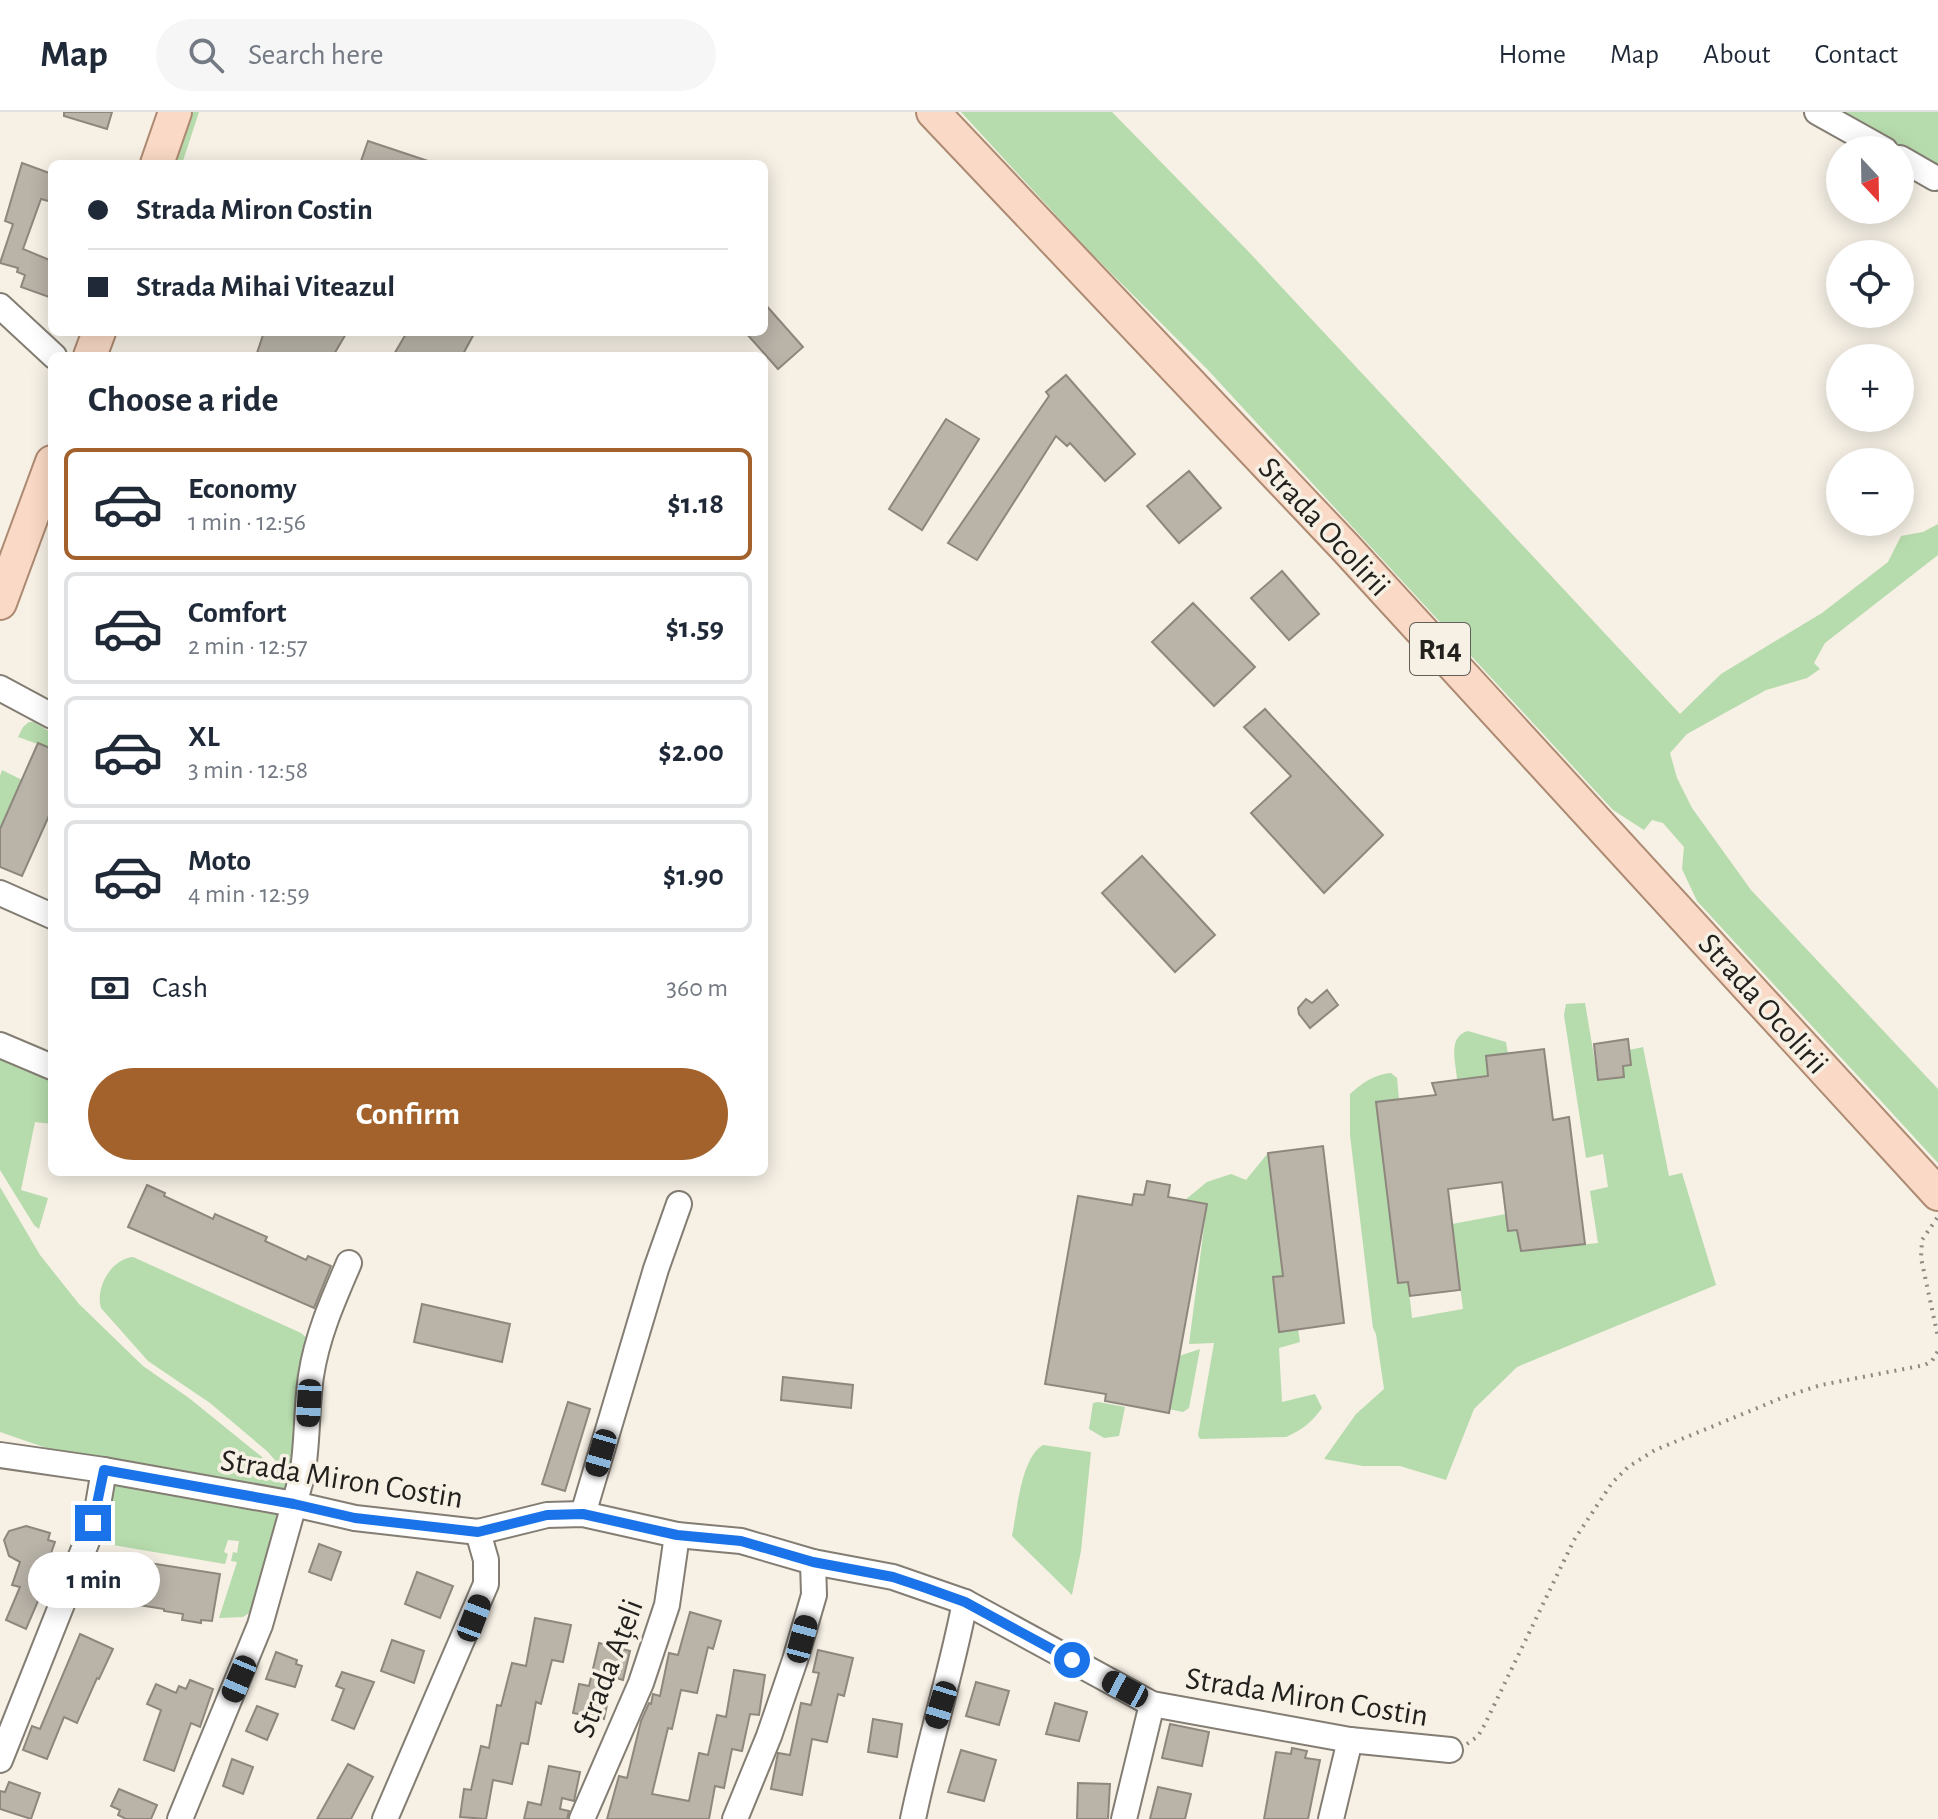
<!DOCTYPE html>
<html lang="en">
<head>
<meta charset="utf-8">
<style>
  body { margin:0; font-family:"Alegreya Sans",sans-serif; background:#f6f6f7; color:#1f2937; height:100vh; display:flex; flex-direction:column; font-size:30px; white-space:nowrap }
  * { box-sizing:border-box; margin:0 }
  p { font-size:26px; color:#747a83 }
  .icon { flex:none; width:44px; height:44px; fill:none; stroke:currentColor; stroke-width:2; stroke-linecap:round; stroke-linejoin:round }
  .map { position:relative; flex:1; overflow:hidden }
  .sheet { position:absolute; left:48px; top:240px; width:720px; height:824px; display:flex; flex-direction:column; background:#fff; border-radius:12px; box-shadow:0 4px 20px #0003 }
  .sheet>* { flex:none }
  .top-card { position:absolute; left:48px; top:48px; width:720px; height:176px; border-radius:12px; box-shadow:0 4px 20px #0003; display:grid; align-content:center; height:176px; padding:0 40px; background:#fff }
  .needle { width:52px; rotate:158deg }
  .fabs { position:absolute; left:1826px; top:24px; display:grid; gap:16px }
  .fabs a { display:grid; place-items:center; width:88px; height:88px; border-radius:50%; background:#fff; box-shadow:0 4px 20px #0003; font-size:40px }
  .end { position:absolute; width:36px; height:36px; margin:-18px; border:10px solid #1a73e8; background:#fff; box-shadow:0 0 0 4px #fff }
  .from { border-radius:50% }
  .bubble { position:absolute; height:56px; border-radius:28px; background:#fff; box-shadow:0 4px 20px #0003; font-size:26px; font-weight:600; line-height:56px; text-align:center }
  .car { position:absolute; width:24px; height:48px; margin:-24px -12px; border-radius:10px; box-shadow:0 0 6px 2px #0007; background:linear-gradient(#222 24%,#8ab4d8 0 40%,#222 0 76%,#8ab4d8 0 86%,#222 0) }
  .top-card b { display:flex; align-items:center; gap:28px; height:76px; font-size:30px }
  .top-card b+b { border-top:2px solid #e0e1e3 }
  .top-card i { width:20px; height:20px; background:#1f2937 }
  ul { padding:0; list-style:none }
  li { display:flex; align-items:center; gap:24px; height:112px; margin:0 16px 12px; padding:0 24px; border:4px solid #e0e1e3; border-radius:12px }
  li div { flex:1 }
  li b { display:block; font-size:30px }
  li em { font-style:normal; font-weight:600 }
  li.on { border-color:#a3622c }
  li>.icon { width:72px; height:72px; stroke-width:1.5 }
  h2 { padding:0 40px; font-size:36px; line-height:96px }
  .pay { display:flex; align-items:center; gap:20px; height:88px; padding:0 40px; font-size:30px }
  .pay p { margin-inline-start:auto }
  .action { display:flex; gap:16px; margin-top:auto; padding:16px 40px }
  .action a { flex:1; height:92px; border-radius:48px; background:#a3622c; color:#fff; font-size:32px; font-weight:600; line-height:92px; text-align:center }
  header { display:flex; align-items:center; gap:48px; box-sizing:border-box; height:112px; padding:0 40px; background:#fff; border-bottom:2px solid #e0e1e3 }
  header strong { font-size:38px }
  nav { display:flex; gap:44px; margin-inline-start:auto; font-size:28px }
  .search { width:560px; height:72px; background:#f6f6f7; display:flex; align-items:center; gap:20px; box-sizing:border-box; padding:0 28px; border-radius:44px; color:#747a83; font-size:30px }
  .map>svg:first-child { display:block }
  .green { fill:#b6dbac }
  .building { fill:#b9b3a8; stroke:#8d877d; stroke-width:2 }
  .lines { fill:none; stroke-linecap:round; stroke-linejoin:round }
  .minor-casing { stroke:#837d73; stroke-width:28 }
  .major-casing { stroke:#ad8a72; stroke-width:36 }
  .path { stroke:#8d8982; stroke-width:4; stroke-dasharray:2 6; stroke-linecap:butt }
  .minor { stroke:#fff; stroke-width:24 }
  .major { stroke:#fadac6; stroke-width:32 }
  .route { stroke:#1a73e8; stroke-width:10 }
  .labels { text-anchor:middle; stroke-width:7; stroke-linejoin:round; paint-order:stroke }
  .shield { fill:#f6f0e5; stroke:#625f59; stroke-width:2 }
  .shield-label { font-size:30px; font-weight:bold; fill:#23211d }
  .street-label { font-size:32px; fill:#23211d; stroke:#f6f0e5 }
</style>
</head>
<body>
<header>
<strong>Map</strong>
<div class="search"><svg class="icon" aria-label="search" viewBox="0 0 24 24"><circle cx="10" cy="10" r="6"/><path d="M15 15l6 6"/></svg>Search here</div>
<nav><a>Home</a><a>Map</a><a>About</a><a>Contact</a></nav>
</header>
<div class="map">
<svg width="1938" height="1707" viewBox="0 0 1938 1707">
  <rect width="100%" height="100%" fill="#f6f0e5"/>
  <!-- green -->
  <g class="green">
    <path d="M186 0H199L182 52H169Z"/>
    <path d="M961 0H1112L1247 138 1680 602 1721 562 1822 501 1888 450 1901 424 1923 420 1938 412V443L1825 531 1814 551 1820 557 1807 566 1766 578 1687 622 1670 641 1677 666 1692 696 1751 778 1938 977V1051L1697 789 1682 757 1684 735 1663 711 1652 708 1644 718 1613 698 1208 258 1089 139Z"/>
    <path d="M1807 0H1938V74Z"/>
    <path d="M29 610H34L52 621V637L18 625 23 615Z"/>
    <path d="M2 658 22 668 0 717V664Z"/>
    <path d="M1585 891 1598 968 1624 965 1623 954 1631 952 1629 938 1643 935 1669 1064 1682 1061 1716 1173 1517 1255 1474 1297 1446 1368 1400 1354H1363L1324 1347 1356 1302 1384 1277 1376 1222 1373 1216 1350 1023V982C1362 971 1375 962 1391 961L1397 966 1399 987 1377 990 1408 1170 1412 1206 1463 1197 1452 1112 1506 1102 1508 1118H1517L1521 1139 1598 1131 1590 1079 1608 1075 1603 1042 1586 1046 1564 903 1566 892Z"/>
    <path d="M1468 919 1506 930 1508 942 1486 945 1502 1071 1477 1074 1464 967H1457C1456 950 1447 925 1468 919Z"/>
    <path d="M0 939 52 962V1012L35 1010 21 1078 48 1086 39 1117 34 1113 0 1058Z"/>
    <path d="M1268 1041 1283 1164 1273 1165 1279 1219 1298 1217 1300 1230 1279 1236 1282 1290 1315 1282 1322 1296C1312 1310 1302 1318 1286 1325L1200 1327 1198 1323 1214 1231 1189 1232 1207 1092 1185 1088 1207 1070 1231 1062 1246 1068Z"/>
    <path d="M0 1075 40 1143 79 1192 143 1254 189 1286 278 1358 286 1372 287 1384 64 1342 0 1320Z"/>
    <path d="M133 1145 301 1221 308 1227 298 1337 290 1366 268 1340 210 1291 148 1249 101 1196C95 1176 111 1147 133 1145Z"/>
    <path d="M1200 1237 1189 1296 1183 1300 1169 1297 1179 1244Z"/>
    <path d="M1098 1290 1125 1295 1119 1324 1104 1326 1089 1317 1093 1291Z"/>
    <path d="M1043 1333 1091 1340 1081 1439 1072 1483 1012 1424C1017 1400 1021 1345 1043 1333Z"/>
    <path d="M111 1369 280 1397 255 1497 243 1505 219 1506 237 1450 231 1449 233 1440 237 1441 239 1429 228 1428 224 1440 228 1442 225 1452 95 1430Z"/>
  </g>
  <!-- building -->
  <g class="building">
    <path d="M64 0H112L107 17 64 4Z"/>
    <path d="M368 29 428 49V52H360Z"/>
    <path d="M22 51 52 62V90L41 87 23 137 52 149V176L49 185 21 175 25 163 17 160 18 156 0 151 13 112 5 109Z"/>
    <path d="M764 191 803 235 778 257 745 220H764Z"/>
    <path d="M264 220H347L333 244H256Z"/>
    <path d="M407 220H475L462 244H393Z"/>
    <path d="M1066 263 1135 342 1105 369 1070 331 1067 334 1056 324 977 448 948 431 1049 284 1046 280Z"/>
    <path d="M946 307 979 327 922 418 889 397Z"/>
    <path d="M1189 359 1221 396 1179 431 1147 394Z"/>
    <path d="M1282 459 1319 502 1289 528 1251 486Z"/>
    <path d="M1193 491 1255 555 1214 594 1152 530Z"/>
    <path d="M1265 597 1383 723 1324 781 1251 701 1291 664 1244 615Z"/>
    <path d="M38 631 52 637V697L22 764 0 755V717Z"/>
    <path d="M1142 744 1215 823 1175 860 1102 781Z"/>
    <path d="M1327 878 1338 893 1310 916 1299 902 1298 896 1306 887 1312 891Z"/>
    <path d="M1628 927 1631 953 1623 954 1624 965 1598 968 1594 932Z"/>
    <path d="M1544 937 1553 1008 1569 1005 1585 1132 1521 1139 1517 1118 1508 1119 1502 1070 1448 1077 1460 1178 1410 1184 1408 1170 1398 1171 1376 990 1436 983 1432 971 1488 964 1486 944Z"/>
    <path d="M1323 1034 1344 1211 1279 1220 1273 1165 1283 1164 1268 1041Z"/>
    <path d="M1147 1069 1170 1073 1168 1085 1207 1092 1169 1301 1105 1289 1106 1282 1045 1272 1078 1084 1132 1093 1134 1082 1144 1083Z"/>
    <path d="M147 1073 165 1081 164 1084 213 1107 215 1102 267 1125 265 1129 306 1148 308 1144 331 1154 314 1196 128 1115Z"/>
    <path d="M422 1192 510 1212 502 1250 414 1230Z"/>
    <path d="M783 1265 853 1273 851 1296 781 1288Z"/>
    <path d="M568 1290 590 1297 565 1379 542 1372Z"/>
    <path d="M26 1414 50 1421 48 1428 55 1430 45 1458 58 1463 49 1485 41 1482 26 1517 6 1508 20 1475 12 1473 20 1450 9 1444 4 1428 9 1419Z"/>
    <path d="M319 1432 341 1440 331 1468 309 1460Z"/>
    <path d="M98 1443 220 1462 212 1509 201 1508V1511L182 1508 183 1502 164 1499V1497L82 1484Z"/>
    <path d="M417 1460 453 1474 440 1506 405 1492Z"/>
    <path d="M690 1500 721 1509 713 1537 708 1535 697 1581 681 1578 672 1617 668 1616 652 1682 689 1689 699 1641 708 1643 717 1603 726 1605 734 1558 765 1563 759 1603 750 1602 742 1639 732 1637 724 1676 715 1674 709 1707H607L619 1664 627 1666 641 1609 649 1591 651 1592 653 1582 660 1584 669 1541 678 1543Z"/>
    <path d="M535 1506 571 1513 563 1550 552 1548 541 1592 536 1590 528 1632 521 1631 512 1672 493 1668 486 1707 460 1705 464 1677 471 1678 481 1634 489 1636 497 1593 501 1594 512 1551 526 1554Z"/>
    <path d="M80 1522 113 1537 99 1567 97 1566 77 1611 64 1605 47 1647 23 1638 32 1614 40 1617Z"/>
    <path d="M392 1528 424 1539 414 1571 381 1559Z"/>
    <path d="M599 1531 630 1539 623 1568 613 1565 604 1607 573 1601 579 1572 589 1574Z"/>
    <path d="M818 1538 853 1546 844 1584 838 1582 827 1630 812 1627 802 1683 771 1677 778 1641 790 1643 801 1591 811 1593 819 1561 813 1560Z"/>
    <path d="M276 1540 297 1548 296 1552 302 1554 295 1575 266 1567Z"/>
    <path d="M342 1560 374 1570 354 1617 332 1608 344 1577 336 1574Z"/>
    <path d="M190 1568 213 1577 200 1615 191 1611 174 1659 144 1648 161 1598 147 1592 156 1572 176 1581 179 1574 186 1577Z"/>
    <path d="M976 1570 1009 1579 999 1613 966 1604Z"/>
    <path d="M1055 1591 1087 1600 1079 1629 1046 1622Z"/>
    <path d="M257 1594 278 1602 267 1628 246 1619Z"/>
    <path d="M873 1607 902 1612 897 1645 868 1640Z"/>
    <path d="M1170 1612 1209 1620 1202 1654 1162 1646Z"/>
    <path d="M1292 1636 1307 1639 1305 1646 1320 1648 1308 1707H1264L1276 1640 1291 1642Z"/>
    <path d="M961 1638 996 1648 984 1689 948 1680Z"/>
    <path d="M232 1647 253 1655 243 1682 223 1674Z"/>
    <path d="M348 1652 373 1665 351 1707H317Z"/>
    <path d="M549 1654 580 1660 574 1689 562 1686 560 1697 569 1699 567 1707H524L528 1690 541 1693Z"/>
    <path d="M9 1670 40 1681 31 1707 0 1697V1679L5 1680Z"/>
    <path d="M1078 1671 1110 1672 1108 1707H1077Z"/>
    <path d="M1158 1675 1191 1682 1185 1707H1150Z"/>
    <path d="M119 1677 157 1693 151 1707H126L118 1703 120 1698 111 1694Z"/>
  </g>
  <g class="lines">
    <!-- minor casing -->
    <g class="minor-casing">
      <g id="minor">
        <path d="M1817 0 1885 38"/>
        <path d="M1900 46 1935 66"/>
        <path d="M0 194 54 244"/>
        <path d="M0 576 52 604"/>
        <path d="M0 781 52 804"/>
        <path d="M0 933 52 955"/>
        <path d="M0 1343 104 1358 294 1392 355 1406 478 1420 547 1403 583 1402 677 1423 741 1429 813 1450 893 1465 965 1490 1152 1592 1350 1628 1450 1638"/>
        <path d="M583 1402 656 1157 679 1092"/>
        <path d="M0 1648 87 1429 98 1393 104 1358"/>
        <path d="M180 1707 260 1513 302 1364C308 1331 306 1297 311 1264 317 1224 333 1188 349 1151"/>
        <path d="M385 1707 486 1472V1448L478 1420"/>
        <path d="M582 1707 641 1571 667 1493 677 1423"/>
        <path d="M735 1707 769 1624 795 1548 814 1483 813 1450"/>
        <path d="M913 1707C928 1634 951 1563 965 1490"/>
        <path d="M1124 1707 1152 1592"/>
        <path d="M1331 1707 1350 1628"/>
      </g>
    </g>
    <!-- major casing -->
    <g class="major-casing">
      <g id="major">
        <path d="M933 0 1344 434 1938 1082"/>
        <path d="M157 52 175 0"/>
        <path d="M90 244 99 220"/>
        <path d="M0 491 52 350"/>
      </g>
    </g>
    <!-- path -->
    <g class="path">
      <path d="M1937 1106 1922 1128 1921 1146 1938 1225"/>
      <path d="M1467 1632 1478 1624 1485 1612 1574 1428 1612 1371 1628 1355 1655 1338 1784 1285 1821 1273 1925 1253 1932 1249 1938 1239"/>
    </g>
    <!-- minor -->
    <use href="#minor" class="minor"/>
    <!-- major -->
    <use href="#major" class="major"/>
  </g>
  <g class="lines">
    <!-- route -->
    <path class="route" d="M93 1411 104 1358 294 1392 355 1406 478 1420 547 1403 583 1402 677 1423 741 1429 813 1450 893 1465 926 1476 965 1490 1072 1548"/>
  </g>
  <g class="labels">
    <!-- shield labels -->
    <rect class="shield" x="1410" y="511" width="60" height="52" rx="6"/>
    <g class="shield-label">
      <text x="1440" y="547">R14</text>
    </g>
    <!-- street labels -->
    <g class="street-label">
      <text transform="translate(1325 414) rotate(47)" y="11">Strada Ocolirii</text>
      <text transform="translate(1764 891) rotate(48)" y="11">Strada Ocolirii</text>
      <text transform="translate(342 1366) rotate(9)" y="11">Strada Miron Costin</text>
      <text transform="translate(607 1556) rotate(-69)" y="11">Strada Ațeli</text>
      <text transform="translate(1307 1584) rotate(9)" y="11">Strada Miron Costin</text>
    </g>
  </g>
</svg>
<div class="fabs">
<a><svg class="needle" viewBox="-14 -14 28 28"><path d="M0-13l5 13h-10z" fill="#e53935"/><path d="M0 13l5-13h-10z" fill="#747a83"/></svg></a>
<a><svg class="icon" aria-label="locate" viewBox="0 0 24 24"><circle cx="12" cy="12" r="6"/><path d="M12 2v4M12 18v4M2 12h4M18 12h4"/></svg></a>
<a>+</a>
<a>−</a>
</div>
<i class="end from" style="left:1072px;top:1548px"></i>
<i class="end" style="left:93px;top:1411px"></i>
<div class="bubble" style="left:28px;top:1440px;width:132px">1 min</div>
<i class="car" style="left:309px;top:1291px;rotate:183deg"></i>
<i class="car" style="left:601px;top:1341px;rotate:196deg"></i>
<i class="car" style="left:474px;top:1506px;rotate:21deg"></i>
<i class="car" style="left:802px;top:1527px;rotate:15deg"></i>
<i class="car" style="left:239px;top:1567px;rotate:203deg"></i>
<i class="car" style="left:1125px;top:1577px;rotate:298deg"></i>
<i class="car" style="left:941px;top:1593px;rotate:197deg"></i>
<div class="top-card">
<b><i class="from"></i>Strada Miron Costin</b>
<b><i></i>Strada Mihai Viteazul</b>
</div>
<section class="sheet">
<h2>Choose a ride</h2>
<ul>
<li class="on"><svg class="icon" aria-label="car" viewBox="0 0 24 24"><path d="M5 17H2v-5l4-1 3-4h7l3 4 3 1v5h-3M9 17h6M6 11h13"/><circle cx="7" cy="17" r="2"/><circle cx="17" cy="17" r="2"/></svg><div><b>Economy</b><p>1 min · 12:56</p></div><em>$1.18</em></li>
<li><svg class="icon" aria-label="car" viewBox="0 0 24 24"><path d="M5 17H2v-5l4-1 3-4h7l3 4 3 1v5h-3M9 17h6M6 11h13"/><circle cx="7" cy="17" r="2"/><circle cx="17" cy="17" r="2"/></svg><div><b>Comfort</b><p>2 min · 12:57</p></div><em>$1.59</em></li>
<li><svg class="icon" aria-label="car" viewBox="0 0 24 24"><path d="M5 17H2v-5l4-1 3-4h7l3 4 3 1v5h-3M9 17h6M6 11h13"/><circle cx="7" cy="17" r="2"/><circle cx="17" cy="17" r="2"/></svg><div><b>XL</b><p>3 min · 12:58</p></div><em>$2.00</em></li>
<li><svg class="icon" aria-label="car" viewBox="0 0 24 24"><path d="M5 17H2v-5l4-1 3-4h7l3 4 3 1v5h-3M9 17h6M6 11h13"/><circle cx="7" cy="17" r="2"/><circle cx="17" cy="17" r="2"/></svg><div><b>Moto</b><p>4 min · 12:59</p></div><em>$1.90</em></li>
</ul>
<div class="pay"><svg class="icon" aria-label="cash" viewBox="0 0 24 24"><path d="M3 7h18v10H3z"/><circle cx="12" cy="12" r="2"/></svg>Cash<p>360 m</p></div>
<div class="action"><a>Confirm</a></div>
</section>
</div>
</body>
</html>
